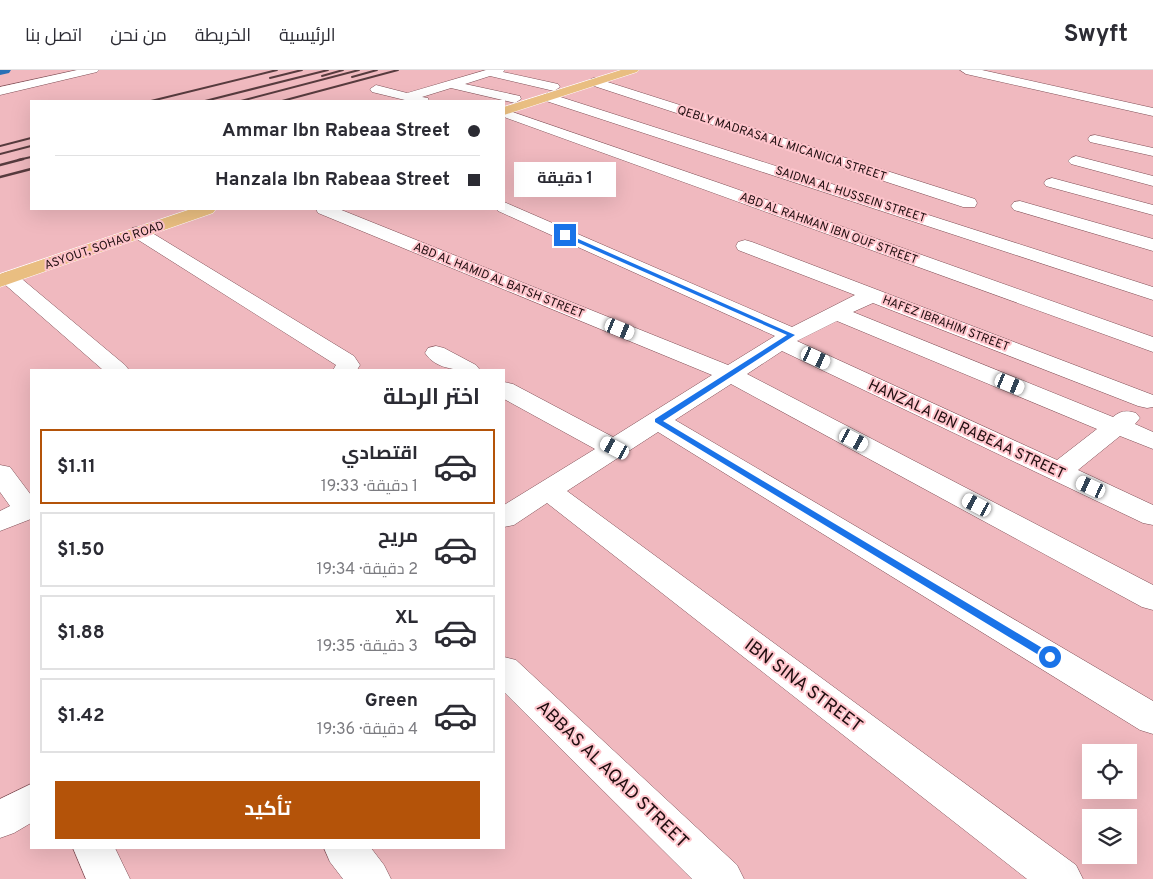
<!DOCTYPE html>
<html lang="ar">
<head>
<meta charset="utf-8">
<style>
  body { margin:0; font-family:Overpass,Cairo,sans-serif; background:#f2f2f3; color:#2b2b33; direction:rtl; height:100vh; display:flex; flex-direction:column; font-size:19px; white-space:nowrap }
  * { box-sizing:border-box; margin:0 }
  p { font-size:16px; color:#7c7c81 }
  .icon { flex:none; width:28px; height:28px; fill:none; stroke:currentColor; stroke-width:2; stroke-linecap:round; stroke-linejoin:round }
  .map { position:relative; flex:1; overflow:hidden; direction:ltr }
  .panel { position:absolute; left:30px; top:299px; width:475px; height:480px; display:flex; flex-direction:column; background:#fff; border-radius:0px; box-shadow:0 5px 20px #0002; direction:rtl }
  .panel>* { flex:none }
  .guide { position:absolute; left:30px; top:30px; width:475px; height:110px; border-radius:0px; box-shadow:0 5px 20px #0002; direction:rtl; display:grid; align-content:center; height:110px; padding:0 25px; background:#fff }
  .tools { position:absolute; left:1082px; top:674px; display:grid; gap:10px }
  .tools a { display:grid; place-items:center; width:55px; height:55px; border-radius:0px; background:#fff; box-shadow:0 5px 20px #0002; font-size:25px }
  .end { position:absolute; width:22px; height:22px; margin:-11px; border:6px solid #1a73e8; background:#fff; box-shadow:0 0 0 2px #fff }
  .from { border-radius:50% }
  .bubble { position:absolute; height:35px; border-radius:0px; background:#fff; box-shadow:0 5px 20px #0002; font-size:16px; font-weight:700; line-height:35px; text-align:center; direction:rtl }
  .car { position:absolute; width:15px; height:30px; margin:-15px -8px; border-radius:6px; box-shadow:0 0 4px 1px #0007; background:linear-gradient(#fff 24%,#345 0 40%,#fff 0 76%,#345 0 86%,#fff 0) }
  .guide b { display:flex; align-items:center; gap:18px; height:48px; font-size:19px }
  .guide b+b { border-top:1px solid #e1e1e2 }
  .guide i { width:12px; height:12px; background:#2b2b33 }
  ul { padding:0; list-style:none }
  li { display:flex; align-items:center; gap:15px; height:75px; margin:0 10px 8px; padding:0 15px; border:2px solid #e1e1e2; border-radius:0px }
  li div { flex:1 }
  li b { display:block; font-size:19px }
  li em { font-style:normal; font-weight:700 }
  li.current { border-color:#b45309 }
  li>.icon { width:45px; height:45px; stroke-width:1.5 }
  h2 { padding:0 25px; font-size:22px; line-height:60px }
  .button { display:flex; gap:10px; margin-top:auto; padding:10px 25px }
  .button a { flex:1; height:58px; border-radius:0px; background:#b45309; color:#fff; font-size:20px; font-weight:700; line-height:58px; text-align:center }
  header { display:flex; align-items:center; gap:30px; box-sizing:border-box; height:70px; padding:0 25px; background:#fff; border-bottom:1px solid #e1e1e2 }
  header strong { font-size:24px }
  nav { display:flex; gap:28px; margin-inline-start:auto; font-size:18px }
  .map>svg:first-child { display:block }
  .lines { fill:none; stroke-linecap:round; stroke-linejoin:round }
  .canal { fill:#2970b6; fill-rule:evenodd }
  .minor-casing { stroke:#7e4e55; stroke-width:1 }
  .major-casing { stroke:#fff; stroke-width:1 }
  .minor { fill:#fff; fill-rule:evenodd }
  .major { fill:#e9be81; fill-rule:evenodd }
  .rail-far1 { stroke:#573b3e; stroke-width:2 }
  .rail { stroke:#573b3e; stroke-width:2.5 }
  .route { fill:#1a73e8 }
  .labels { text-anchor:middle; stroke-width:4; stroke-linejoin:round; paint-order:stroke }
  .far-street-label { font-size:12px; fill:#1f0d0f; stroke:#fec5cc }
  .street-label { font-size:15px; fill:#1f0d0f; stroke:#fec5cc }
  .near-street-label { font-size:18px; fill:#1f0d0f; stroke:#fec5cc }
</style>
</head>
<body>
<header>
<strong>Swyft</strong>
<nav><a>الرئيسية</a><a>الخريطة</a><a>من نحن</a><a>اتصل بنا</a></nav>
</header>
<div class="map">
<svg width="1153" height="809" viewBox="0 0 1153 809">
  <rect width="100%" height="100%" fill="#f0b9bf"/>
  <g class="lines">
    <!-- canal -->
    <path class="canal" d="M0 0H11L9 3 0 5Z"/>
    <!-- minor casing -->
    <g class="minor-casing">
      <g id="minor">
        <path d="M77 0H99L97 2 0 25V17Z"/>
        <path d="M486 0H505L503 2 558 14 560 17 554 21 490 6 465 14 520 26 521 29 515 33 451 18 422 27 428 28 429 31H409L372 22 370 19 376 15 407 23Z"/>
        <path d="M960 0H982L1153 38V46L966 4Z"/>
        <path d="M595 8 975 129 977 133 975 137H963L591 15 589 12 591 9Z"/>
        <path d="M548 23 1153 217V230L543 30 542 27Z"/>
        <path d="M504 39 725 115 1153 267V282L504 47Z"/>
        <path d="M1095 65 1153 78V86L1090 72 1088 69 1090 66Z"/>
        <path d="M1076 86 1153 106V116L1071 94 1068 91 1071 88Z"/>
        <path d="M1052 108 1153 135V145L1046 116 1044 113 1046 110Z"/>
        <path d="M1020 131 1153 169V181L1014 140 1011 136 1014 132Z"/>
        <path d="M504 132 792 257 855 225 738 180 736 176 738 172 745 170 752 172 1153 325V337L1147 338 1138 336 873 233 853 242 1113 347C1120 341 1126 340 1136 343L1140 348 1135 354 1153 362V379L1120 366 1078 400 1153 435V455L1143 453 782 281 747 304 1153 515V540L1142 537 731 314 675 350 1153 631V664L1140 660 658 362 567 421 1076 795 1083 809H1027L547 433 514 455 504 457V435L595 379 504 329V312L513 314 613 367 712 305 318 143 316 139H339L728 295 775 266 498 141 497 139H504ZM837 251 1097 359 1057 390 797 271Z"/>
        <path d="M138 157 144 158 354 286 360 295 357 300H333L336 295 132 166 129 162 132 158Z"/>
        <path d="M9 202 16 204 125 295 129 300H103L2 212 0 207 2 204Z"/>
        <path d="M436 276 444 278 476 295 480 300C460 300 437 301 425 283L428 278Z"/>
        <path d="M0 395 10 397 31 425V449L0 461V441L10 436 0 422Z"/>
        <path d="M504 587 516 590 737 795 744 809H692L504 622Z"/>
        <path d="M31 714V753L14 763 0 768V729Z"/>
        <path d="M73 778H115L130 809H86Z"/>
        <path d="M324 778H371L384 795 391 809H343L330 792Z"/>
      </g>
    </g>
    <!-- major casing -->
    <g class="major-casing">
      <g id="major">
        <path d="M621 0H639L637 2 504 45V37Z"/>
        <path d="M191 139H216L213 143 0 217V204Z"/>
      </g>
    </g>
    <!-- minor -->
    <use href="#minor" class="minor"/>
    <!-- major -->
    <use href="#major" class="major"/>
    <!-- rail-far1 -->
    <g class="rail-far1">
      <path d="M322 6 343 0"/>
      <path d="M352 7 377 0"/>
      <path d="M270 8 302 0"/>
      <path d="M151 31 277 0"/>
      <path d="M205 31 328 0"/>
      <path d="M241 31 359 0"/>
      <path d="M282 31 398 0"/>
      <path d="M0 76 31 68"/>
      <path d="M0 84 31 76"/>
      <path d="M18 90 31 87"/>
    </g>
    <!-- rail -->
    <g class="rail">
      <path d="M0 95 23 89"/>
      <path d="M0 107 31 99"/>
    </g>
  </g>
  <!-- route -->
  <path class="route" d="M563 164H567L795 265 663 351 1054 585V590H1047L655 352V349L787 265 563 166Z"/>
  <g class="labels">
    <!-- far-street labels -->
    <g class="far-street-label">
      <text transform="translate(782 73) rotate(18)" y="4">QEBLY MADRASA AL MICANICIA STREET</text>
      <text transform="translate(851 124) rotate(18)" y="4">SAIDNA AL HUSSEIN STREET</text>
      <text transform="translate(829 158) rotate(20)" y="4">ABD AL RAHMAN IBN OUF STREET</text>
      <text transform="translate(104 175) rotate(-19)" y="4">ASYOUT, SOHAG ROAD</text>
      <text transform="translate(499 210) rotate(22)" y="4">ABD AL HAMID AL BATSH STREET</text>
      <text transform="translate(946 253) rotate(21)" y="4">HAFEZ IBRAHIM STREET</text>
    </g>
    <!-- street labels -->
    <g class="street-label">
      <text transform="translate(967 359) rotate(25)" y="5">HANZALA IBN RABEAA STREET</text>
    </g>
    <!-- near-street labels -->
    <g class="near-street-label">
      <text transform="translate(804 615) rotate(37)" y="6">IBN SINA STREET</text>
      <text transform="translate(613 704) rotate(44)" y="6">ABBAS AL AQAD STREET</text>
    </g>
  </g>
</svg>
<div class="tools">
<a><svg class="icon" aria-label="locate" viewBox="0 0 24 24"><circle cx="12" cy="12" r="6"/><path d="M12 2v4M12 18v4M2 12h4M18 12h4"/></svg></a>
<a><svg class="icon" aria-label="layers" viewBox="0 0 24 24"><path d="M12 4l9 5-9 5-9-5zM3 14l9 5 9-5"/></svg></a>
</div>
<i class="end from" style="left:1050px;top:587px"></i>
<i class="end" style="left:565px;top:165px"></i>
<div class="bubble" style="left:514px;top:92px;width:102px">1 دقيقة</div>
<i class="car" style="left:620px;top:259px;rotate:112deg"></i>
<i class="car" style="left:816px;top:288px;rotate:115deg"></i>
<i class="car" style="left:1010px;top:314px;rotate:112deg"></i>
<i class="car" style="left:854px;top:370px;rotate:118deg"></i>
<i class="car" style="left:615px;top:378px;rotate:298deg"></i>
<i class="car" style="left:1091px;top:417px;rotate:295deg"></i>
<i class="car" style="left:977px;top:435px;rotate:298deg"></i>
<div class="guide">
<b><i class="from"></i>Ammar Ibn Rabeaa Street</b>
<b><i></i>Hanzala Ibn Rabeaa Street</b>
</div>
<section class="panel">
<h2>اختر الرحلة</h2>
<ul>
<li class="current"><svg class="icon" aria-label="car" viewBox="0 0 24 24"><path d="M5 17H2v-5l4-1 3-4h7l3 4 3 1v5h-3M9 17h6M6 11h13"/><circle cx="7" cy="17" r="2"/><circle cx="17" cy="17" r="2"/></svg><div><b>اقتصادي</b><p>1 دقيقة · 19:33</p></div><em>$1.11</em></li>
<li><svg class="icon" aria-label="car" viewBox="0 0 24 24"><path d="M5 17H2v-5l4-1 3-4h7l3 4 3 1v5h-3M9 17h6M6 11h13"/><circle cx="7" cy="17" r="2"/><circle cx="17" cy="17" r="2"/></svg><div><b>مريح</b><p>2 دقيقة · 19:34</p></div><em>$1.50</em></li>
<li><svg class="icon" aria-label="car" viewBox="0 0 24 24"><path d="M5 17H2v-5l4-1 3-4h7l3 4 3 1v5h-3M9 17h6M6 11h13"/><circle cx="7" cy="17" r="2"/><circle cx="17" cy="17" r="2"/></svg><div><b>XL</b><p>3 دقيقة · 19:35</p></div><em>$1.88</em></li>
<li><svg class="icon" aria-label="car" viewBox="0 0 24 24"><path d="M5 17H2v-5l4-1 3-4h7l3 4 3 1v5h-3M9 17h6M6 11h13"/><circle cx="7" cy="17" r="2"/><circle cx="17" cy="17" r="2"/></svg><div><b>Green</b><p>4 دقيقة · 19:36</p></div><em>$1.42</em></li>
</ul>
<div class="button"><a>تأكيد</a></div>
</section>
</div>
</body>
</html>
